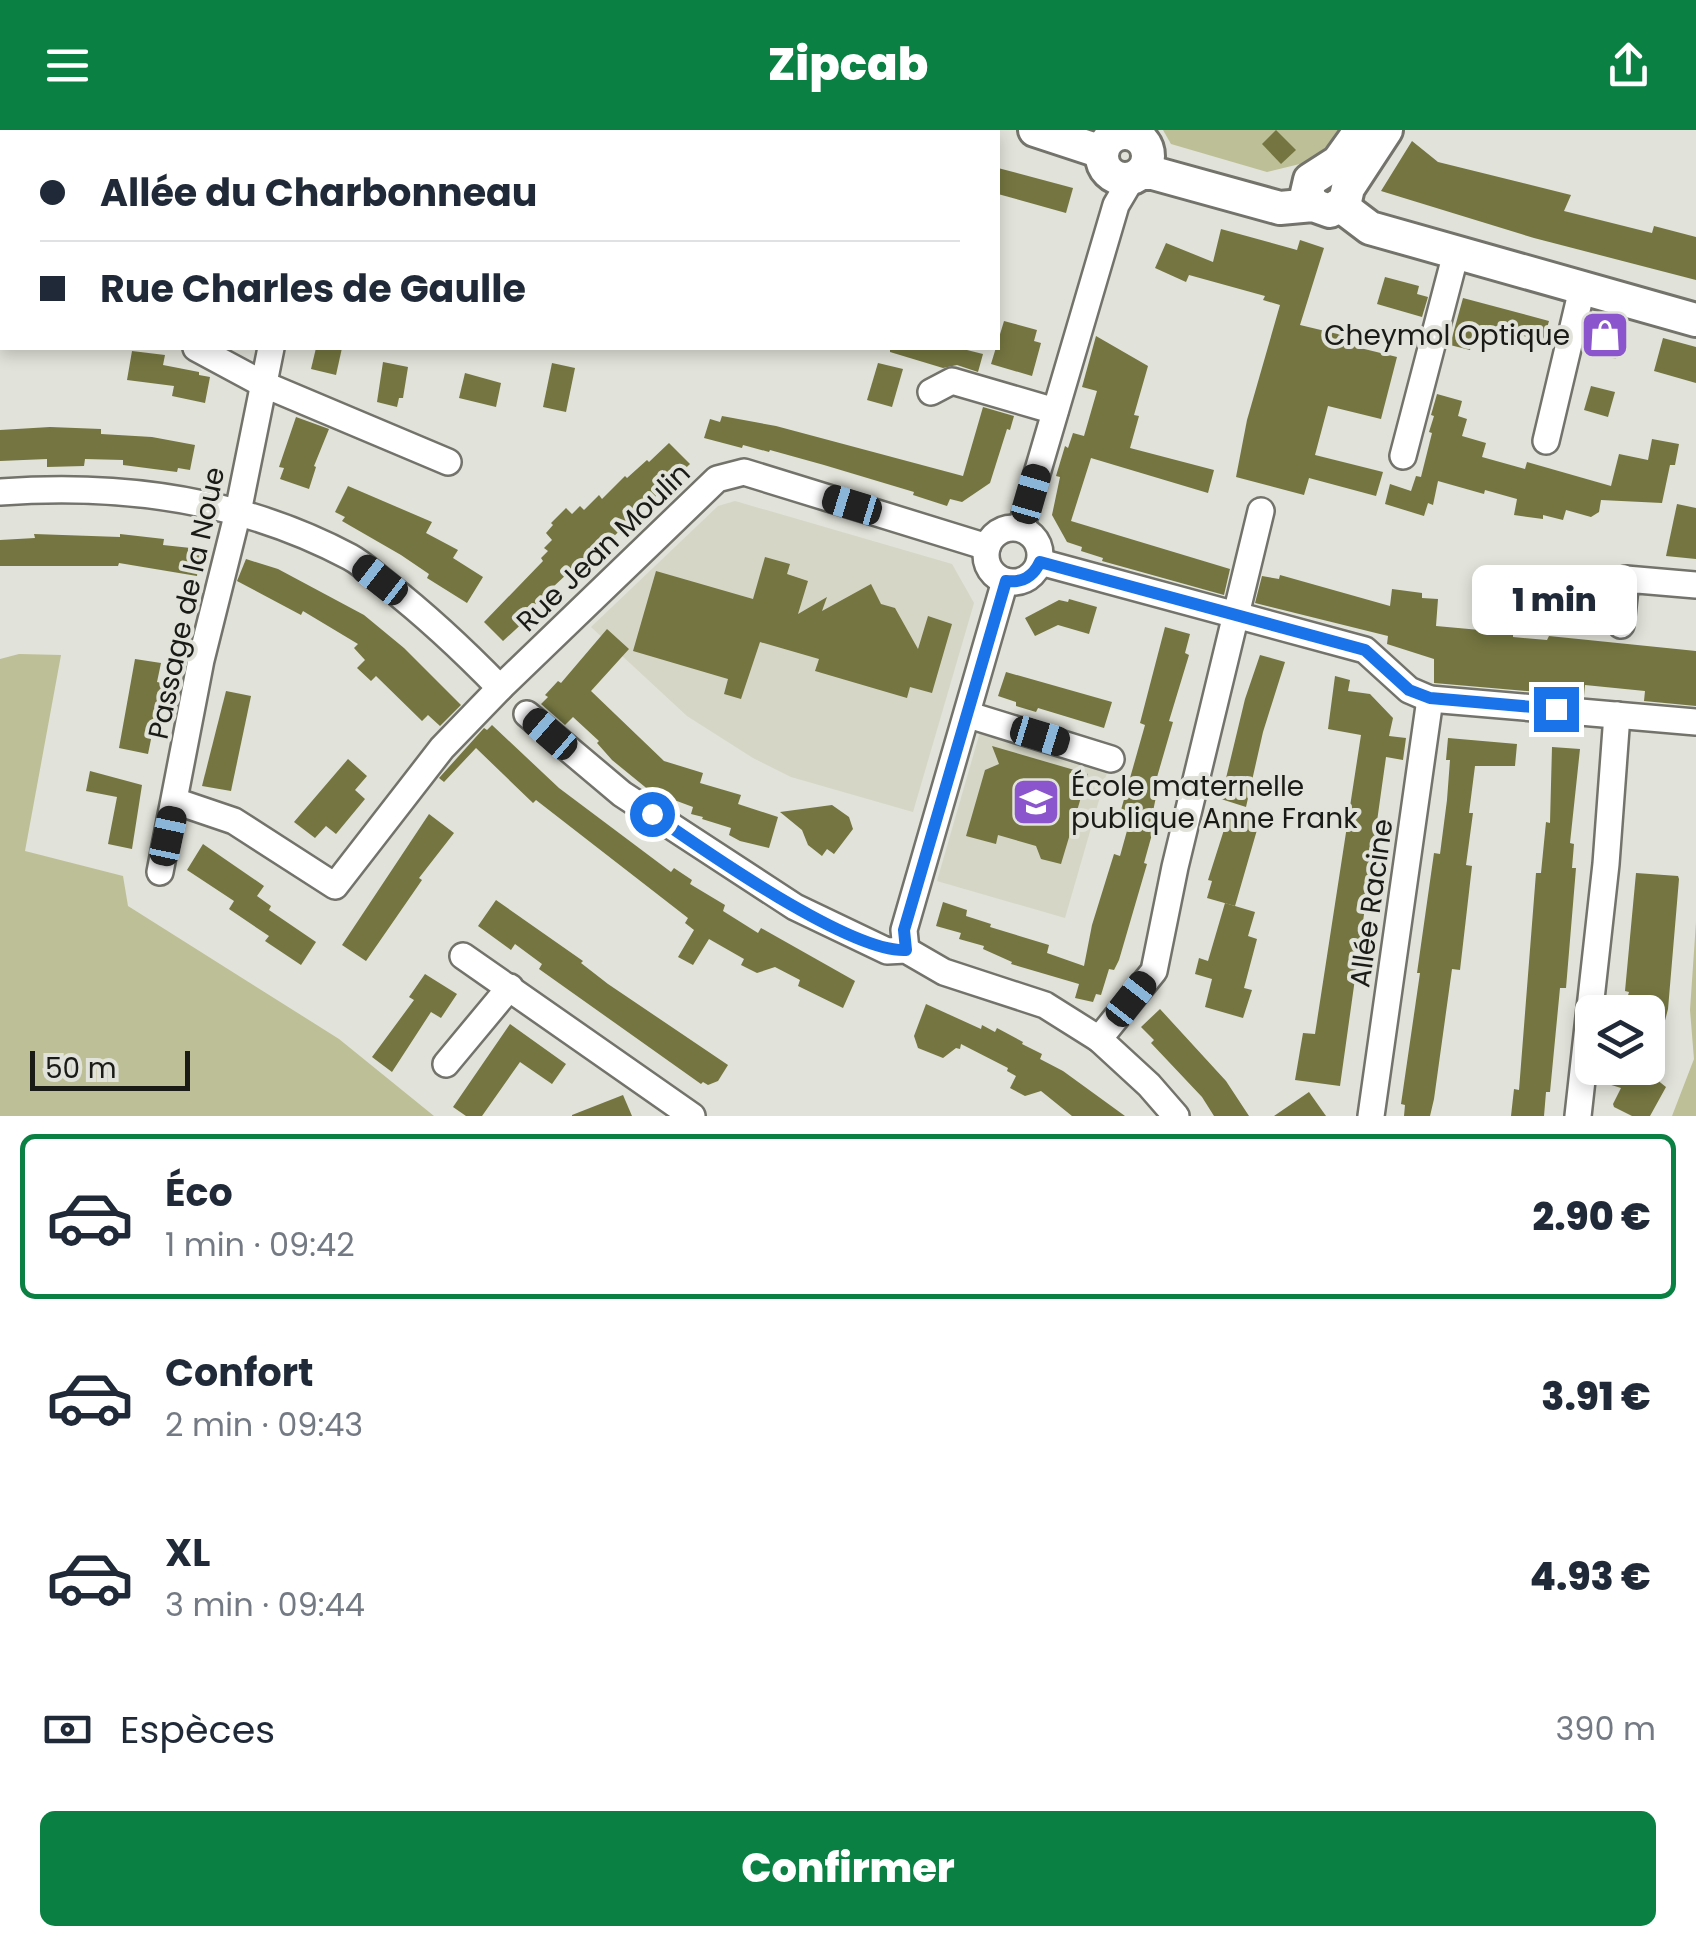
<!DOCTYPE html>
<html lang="fr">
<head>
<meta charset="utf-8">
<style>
  body { margin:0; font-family:Poppins,sans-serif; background:#f6f6f7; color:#1f2937; height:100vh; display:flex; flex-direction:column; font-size:38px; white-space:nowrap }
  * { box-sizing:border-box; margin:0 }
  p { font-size:32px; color:#747a83 }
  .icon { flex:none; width:55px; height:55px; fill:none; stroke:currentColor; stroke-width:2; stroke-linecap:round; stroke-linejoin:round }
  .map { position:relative; height:986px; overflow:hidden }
  .sheet { display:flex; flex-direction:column; background:#fff; flex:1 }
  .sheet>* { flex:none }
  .guide { position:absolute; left:0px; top:0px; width:1000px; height:220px; box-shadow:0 5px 15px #0003; display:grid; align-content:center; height:220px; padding:0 40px; background:#fff }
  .buttons { position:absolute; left:1575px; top:865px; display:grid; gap:20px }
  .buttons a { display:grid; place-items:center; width:90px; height:90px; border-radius:15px; background:#fff; box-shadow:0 5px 15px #0003; font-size:50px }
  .scale { position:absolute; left:30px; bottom:25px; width:160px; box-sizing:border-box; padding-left:10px; border:5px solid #1a1a17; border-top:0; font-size:28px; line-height:35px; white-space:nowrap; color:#1a1a17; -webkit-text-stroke:8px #e1e2d9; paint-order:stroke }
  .end { position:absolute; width:45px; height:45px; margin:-22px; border:12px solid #1a73e8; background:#fff; box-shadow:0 0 0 5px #fff }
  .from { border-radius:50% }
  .bubble { position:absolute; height:70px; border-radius:15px; background:#fff; box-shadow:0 5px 15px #0003; font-size:32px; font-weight:800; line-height:70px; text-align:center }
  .car { position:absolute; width:30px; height:60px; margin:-30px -15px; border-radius:12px; box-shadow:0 0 8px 2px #0007; background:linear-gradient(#222 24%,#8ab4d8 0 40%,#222 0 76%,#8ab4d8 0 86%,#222 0) }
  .guide b { display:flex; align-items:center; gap:35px; height:95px; font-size:38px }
  .guide b+b { border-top:2px solid #e0e1e3 }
  .guide i { width:25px; height:25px; background:#1f2937 }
  ul { padding:18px 0 0; list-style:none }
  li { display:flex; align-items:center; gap:30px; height:165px; margin:0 20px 15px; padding:0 20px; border:5px solid transparent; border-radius:15px }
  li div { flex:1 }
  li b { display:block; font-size:38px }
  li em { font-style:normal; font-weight:800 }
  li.active { border-color:#0b8043 }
  li>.icon { width:90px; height:90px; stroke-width:1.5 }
  .pay { display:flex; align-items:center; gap:25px; height:110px; padding:0 40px; font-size:38px }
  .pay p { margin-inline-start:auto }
  .button { display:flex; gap:20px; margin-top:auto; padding:20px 40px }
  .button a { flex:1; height:115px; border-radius:15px; background:#0b8043; color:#fff; font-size:40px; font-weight:800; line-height:115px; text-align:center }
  header { display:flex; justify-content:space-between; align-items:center; height:130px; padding:0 40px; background:#0b8043; color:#fff; font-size:45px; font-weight:800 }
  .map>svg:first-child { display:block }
  .built { fill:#d5d6c6 }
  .green { fill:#bdbf96 }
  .building { fill:#747540 }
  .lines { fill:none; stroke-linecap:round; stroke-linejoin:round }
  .minor-casing { stroke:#73736c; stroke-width:30 }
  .tertiary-casing { stroke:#73736c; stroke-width:38 }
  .minor { stroke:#fff; stroke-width:25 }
  .tertiary { stroke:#fff; stroke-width:32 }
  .route { stroke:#1a73e8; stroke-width:12 }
  .labels { text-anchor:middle; stroke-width:8; stroke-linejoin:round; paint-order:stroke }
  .poi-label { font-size:28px; fill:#1a1a17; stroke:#e1e2d9; text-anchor:end }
  .street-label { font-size:28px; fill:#1a1a17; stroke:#e1e2d9 }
</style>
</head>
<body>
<header><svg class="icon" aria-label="menu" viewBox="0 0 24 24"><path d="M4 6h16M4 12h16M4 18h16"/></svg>Zipcab<svg class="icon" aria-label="share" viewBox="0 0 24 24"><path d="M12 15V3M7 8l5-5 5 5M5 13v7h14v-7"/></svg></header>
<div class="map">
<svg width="1696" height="986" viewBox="0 0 1696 986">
  <rect width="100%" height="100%" fill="#e1e2d9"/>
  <!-- built -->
  <g class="built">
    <path d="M735 371 952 434 974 473 913 682 791 647 753 628 687 586 591 497 718 376Z"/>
    <path d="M980 602 1108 639 1065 788 937 751Z"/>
  </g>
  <!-- green -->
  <g class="green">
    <path d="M1163 0H1342L1312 31 1267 42 1171 14Z"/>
    <path d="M19 524 61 525 25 721 123 746 128 776 339 909 434 986H0V529Z"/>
    <path d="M1696 792V986H1672L1694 929 1690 880Z"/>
  </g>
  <!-- building -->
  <g class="building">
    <path d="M1276 0 1296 20 1281 34 1262 14Z"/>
    <path d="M1412 11 1438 32 1571 65 1564 81 1652 103 1654 96 1696 107V150L1534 108 1381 61Z"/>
    <path d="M998 38 1073 58 1066 83 998 64Z"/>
    <path d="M1221 99 1297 120 1300 110 1324 118 1300 195 1346 206 1344 214 1397 227 1381 289 1328 276 1315 325 1383 342 1376 366 1309 348 1304 365 1236 347 1247 290 1280 175 1263 170 1265 166 1189 145 1186 152 1155 138 1166 113 1213 132Z"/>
    <path d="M1385 147 1419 156 1417 164 1428 167 1422 187 1377 174Z"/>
    <path d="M1463 168 1549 191 1545 205 1542 211 1509 202 1507 209 1475 200 1470 220 1450 215Z"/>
    <path d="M1592 188 1625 196 1616 229 1584 221Z"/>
    <path d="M1004 191 1037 200 1034 211 1041 213 1032 246 991 234Z"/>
    <path d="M1096 206 1148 236 1134 285 1139 286 1130 318 1214 340 1208 363 1091 328 1071 391 1230 439 1224 465 1102 431 1103 428 1081 421 1082 417 1067 412 1052 385 1060 347 1056 346 1065 316 1068 318 1073 303 1084 306 1097 261 1082 257Z"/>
    <path d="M1663 208 1696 217V253L1654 241Z"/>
    <path d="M316 218H342L336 245 311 239Z"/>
    <path d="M890 218H959L983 224 978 242 957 235 943 238 890 222Z"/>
    <path d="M132 221 165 225 163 235 199 242V245L210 247 205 273 172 266 174 256 127 250Z"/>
    <path d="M383 232 408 237 403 268H399L397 277 377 272Z"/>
    <path d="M552 233 575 238 566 282 543 277Z"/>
    <path d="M878 233 903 239 892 277 867 270Z"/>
    <path d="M465 243 501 253 496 277 459 268Z"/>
    <path d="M1591 256 1615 262 1608 287 1584 280Z"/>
    <path d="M1437 264 1462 271 1458 286 1467 289 1462 306 1486 313 1482 327 1525 339 1527 332 1611 356 1619 324 1648 330 1652 309 1679 314 1675 335H1670L1662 373 1601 370 1599 382 1591 387 1566 380 1563 390 1543 385V389L1514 385 1517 369 1485 360 1484 364 1438 351 1433 375 1428 373 1424 386 1385 374 1390 354 1411 361 1416 346 1421 347 1432 303 1429 302 1434 286 1431 285Z"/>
    <path d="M983 277 1014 286 1010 300 1007 299 990 353 962 372 950 369 947 376 913 365 914 362 824 335 770 320 769 322 743 315 742 318 704 308 710 289 720 292 722 286 776 296 963 346Z"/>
    <path d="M296 287 329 299 314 336 316 337 309 359 280 349 284 338 279 337Z"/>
    <path d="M50 297 101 299V304L152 307 195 315 190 340 178 338 177 342 123 335V330L85 329 84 336 47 337V329L0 331V300Z"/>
    <path d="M669 313 690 334 572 446 568 443 538 471 526 486 528 488 503 511 484 492 543 431 541 428 548 421 544 418 552 410 546 403 553 395 551 393 566 378 572 384 580 376 584 380 599 365 602 369 625 346 627 348 647 330 649 332Z"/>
    <path d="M348 356 432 392 426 403 458 420 453 428 483 447 467 473 427 448 429 444 401 425 342 391 345 387 335 382Z"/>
    <path d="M1677 374 1696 378V429L1666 426Z"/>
    <path d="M34 404 120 407V404L164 409 163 415 200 419 197 446 119 433 118 436H0V410L35 408Z"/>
    <path d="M765 427 790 434 787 444 808 451 798 484 827 467 822 481 871 454 881 474 895 478 918 519 928 486 952 494 932 563 910 557 907 568 815 541 819 529 760 512 741 569 724 564 728 549 633 521 656 441 753 469Z"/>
    <path d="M246 429 278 439 364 485 404 518 461 575 440 596 428 585 422 591 376 546 371 551 357 538 365 530 354 518 358 514 303 481 301 485 237 451Z"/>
    <path d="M1280 445 1390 476 1392 459 1422 463V468L1438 469 1436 496 1513 503V507L1547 510 1549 506 1696 521V576L1644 571 1645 561 1585 555 1584 566 1434 553V529L1387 514 1388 506 1255 473 1262 446 1279 449Z"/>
    <path d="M1069 469 1097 477 1089 504 1058 495 1035 506 1025 488 1059 470 1068 472Z"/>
    <path d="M1165 497 1190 504 1185 523 1189 525 1169 591 1173 592 1153 661 1157 662 1150 696 1154 697 1144 733 1147 734 1119 830 1114 840 1109 839 1101 865 1096 864 1093 872 1075 868 1079 854 1011 834 1012 832 983 819 984 816 959 809 961 803 936 796 943 772 967 780 966 786 991 794 990 797 1049 815 1047 823 1084 836 1092 795 1114 724 1120 726 1130 690 1119 687 1145 595 1140 593Z"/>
    <path d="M607 499 629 519 591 561 664 631 703 643 700 653 741 665 738 674 778 687 769 718 740 711 729 705 731 698 702 689 703 687 691 684 693 677 650 661 612 630 597 613 599 611 573 587 565 595 541 574 548 567 545 565 558 551 561 553Z"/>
    <path d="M1260 525 1285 532 1263 602 1246 677 1221 669 1245 569Z"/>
    <path d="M135 529 161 533 157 552 170 555 167 571 159 570 148 624 119 618Z"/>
    <path d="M1006 542 1112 572 1104 598 1038 578 1036 582 1016 576V572L998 566Z"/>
    <path d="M1335 546 1350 550 1348 561 1370 564 1393 588 1389 606 1406 608 1403 630 1386 627 1340 956 1295 950 1303 903 1315 904 1361 605 1328 599Z"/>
    <path d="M226 561 251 566 231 661 202 656Z"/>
    <path d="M492 595 559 658 671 742 674 738 692 750 690 754 725 775 723 781 758 803 761 798 855 851 843 878 798 856 800 850 775 837 757 843 741 835 744 829 709 809 693 835 678 827 694 800 685 793 688 788 536 670 533 673 476 618 444 652 439 648 484 598 487 600Z"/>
    <path d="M1448 608 1517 614 1515 636H1475L1469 683H1473L1466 735 1472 736 1460 840 1452 839 1434 969 1430 986H1404L1405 975 1401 974 1420 843H1417L1434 723 1440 724 1447 670 1450 630H1446Z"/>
    <path d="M992 616 1088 644 1061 734 1041 729 1036 716 998 705 996 714 966 706 985 640 999 634Z"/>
    <path d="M1552 617 1580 619 1570 713 1574 714 1572 738H1576L1566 858H1560L1550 962H1546L1544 986H1511L1514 959 1519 960 1536 743H1541L1546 692 1550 693Z"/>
    <path d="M348 629 367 646 355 660 365 669 336 704 326 696 315 708 294 692Z"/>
    <path d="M90 641 142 655 132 719 108 714 117 667 86 661Z"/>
    <path d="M832 675 849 687 853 699 834 724 827 719 822 726 808 715 802 700 780 682Z"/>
    <path d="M429 684 454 703 419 748 422 750 366 831 342 815Z"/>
    <path d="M1229 684 1259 693 1235 776 1207 768 1212 751 1208 750Z"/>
    <path d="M203 714 264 756 257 766 271 776 269 780 316 812 301 835 265 811 269 806 229 779 234 771 187 740Z"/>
    <path d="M1636 743 1678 746 1679 749 1668 879 1653 937H1648V882H1623L1629 862 1625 861Z"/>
    <path d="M496 770 583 831 581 833 608 854 728 935 718 951 708 955 703 952 701 954 539 839 542 834 515 814 511 820 478 796Z"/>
    <path d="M1225 773 1255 782 1248 806 1257 809 1244 858 1252 860 1243 888 1205 877 1212 849 1195 844 1199 828 1208 831Z"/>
    <path d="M425 844 457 864 441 888 431 882 392 942 372 927 414 870 409 867Z"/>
    <path d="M926 874 981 899 982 895 995 902 997 898 1023 912 1022 914 1042 924 1040 929 1063 941 1125 986H1072L1041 961 1025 966 1010 958 1016 946 1007 941 1008 938 961 914 960 919 956 918 943 928 918 918 914 906Z"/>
    <path d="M1160 879 1226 951 1249 986H1214L1202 967 1151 913 1154 910 1141 897Z"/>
    <path d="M510 894 566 934 552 954 520 932 482 986H466L453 977Z"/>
    <path d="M1611 938H1653L1651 945 1666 957 1650 986H1632L1614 977 1613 974 1621 958 1605 953Z"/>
    <path d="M1309 962 1326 986H1274Z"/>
    <path d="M623 965 632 986H572V985Z"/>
  </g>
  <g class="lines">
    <!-- minor casing -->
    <g class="minor-casing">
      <g id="minor">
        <path d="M320 2V0"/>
        <path d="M658 2 659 0"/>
        <path d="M1131 3 1132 0"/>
        <path d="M0 147 2 148"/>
        <path d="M196 218 263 254 448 332"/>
        <path d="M931 262 952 251 1055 281"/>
        <path d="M1546 311 1582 159"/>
        <path d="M1403 326 1456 123"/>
        <path d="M0 362C121 353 241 369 350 427 363 434 375 446 387 455 428 487 464 521 500 558"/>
        <circle cx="1013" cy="425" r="27"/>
        <path d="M1021 398 1116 75 1132 48"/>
        <path d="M1040 432 1365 520 1409 560 1430 569 1696 592"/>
        <path d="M1621 495 1626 449 1696 455"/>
        <path d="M527 584 622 664 795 777 887 821 906 820 944 842 1045 875 1099 909 1149 955 1176 986"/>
        <path d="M969 585 1111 629"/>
        <path d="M175 671 234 691 335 756 442 618 500 558 717 349 744 342 987 417"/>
        <path d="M160 742 201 530 238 382 271 218"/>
        <path d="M906 820 904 800 1005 451"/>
        <path d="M463 826 692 986"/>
        <path d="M1099 909 1154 841 1175 737 1261 381"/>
        <path d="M446 934 510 857"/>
        <path d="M1371 986 1430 569"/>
        <path d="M1578 986 1606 734 1617 585"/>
      </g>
    </g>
    <!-- tertiary casing -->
    <g class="tertiary-casing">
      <g id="tertiary">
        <path d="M1035 0 1102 22"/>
        <circle cx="1125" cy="26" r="23"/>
        <path d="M1142 43H1153L1280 78 1313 75 1330 81 1345 71 1348 58 1386 0"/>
        <path d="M1313 75 1307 63 1310 50 1338 32 1361 0"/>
        <path d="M1341 76 1370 98 1696 190"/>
      </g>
    </g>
    <!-- minor -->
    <use href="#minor" class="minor"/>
    <!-- tertiary -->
    <use href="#tertiary" class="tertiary"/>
  </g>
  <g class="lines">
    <!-- route -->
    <path class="route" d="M652 684C702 719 850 823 906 820L904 800 1006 451C1022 453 1033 447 1040 432L1365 520 1409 560 1430 568 1556 579"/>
  </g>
  <!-- icons -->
  <defs>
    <g id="shop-square" transform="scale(2.5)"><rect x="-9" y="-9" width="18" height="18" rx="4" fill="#8a55cd" stroke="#e1e2d9"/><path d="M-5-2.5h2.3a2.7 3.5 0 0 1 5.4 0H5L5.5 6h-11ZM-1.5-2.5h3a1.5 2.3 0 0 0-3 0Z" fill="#fff"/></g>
    <g id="school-square" transform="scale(2.5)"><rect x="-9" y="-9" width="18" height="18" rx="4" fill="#8a55cd" stroke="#e1e2d9"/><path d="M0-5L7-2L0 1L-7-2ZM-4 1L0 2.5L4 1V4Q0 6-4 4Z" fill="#fff"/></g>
  </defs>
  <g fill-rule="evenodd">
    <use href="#shop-square" x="1605" y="205"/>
    <use href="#school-square" x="1036" y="672"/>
  </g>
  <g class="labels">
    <!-- poi labels -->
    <g class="poi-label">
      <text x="1570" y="215">Cheymol Optique</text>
      <text x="1071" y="666" text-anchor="start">École maternelle<tspan x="1071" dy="32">publique Anne Frank</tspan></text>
    </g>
    <!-- street labels -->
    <g class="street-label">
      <text transform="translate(603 417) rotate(-44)" y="10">Rue Jean Moulin</text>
      <text transform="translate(186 473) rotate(-78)" y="10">Passage de la Noue</text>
      <text transform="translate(1371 773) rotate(-82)" y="10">Allée Racine</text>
    </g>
  </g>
</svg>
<div class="buttons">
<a><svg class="icon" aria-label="layers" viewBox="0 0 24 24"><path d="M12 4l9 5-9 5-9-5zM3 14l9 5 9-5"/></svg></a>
</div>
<div class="scale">50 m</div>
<i class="end from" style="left:652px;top:684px"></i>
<i class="end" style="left:1556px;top:579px"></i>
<div class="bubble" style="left:1472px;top:435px;width:165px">1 min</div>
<i class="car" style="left:1031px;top:364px;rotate:16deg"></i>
<i class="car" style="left:852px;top:375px;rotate:287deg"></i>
<i class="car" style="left:380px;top:450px;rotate:308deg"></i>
<i class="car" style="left:550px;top:604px;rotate:311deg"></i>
<i class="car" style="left:1040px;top:606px;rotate:107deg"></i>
<i class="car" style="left:168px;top:706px;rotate:12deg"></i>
<i class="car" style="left:1131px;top:869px;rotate:38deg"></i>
<div class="guide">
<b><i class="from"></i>Allée du Charbonneau</b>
<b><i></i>Rue Charles de Gaulle</b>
</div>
</div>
<section class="sheet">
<ul>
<li class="active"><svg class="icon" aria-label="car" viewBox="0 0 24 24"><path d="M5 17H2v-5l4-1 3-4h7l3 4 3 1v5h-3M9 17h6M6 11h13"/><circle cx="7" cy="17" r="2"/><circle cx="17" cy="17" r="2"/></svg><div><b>Éco</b><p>1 min · 09:42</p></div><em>2.90 €</em></li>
<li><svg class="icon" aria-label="car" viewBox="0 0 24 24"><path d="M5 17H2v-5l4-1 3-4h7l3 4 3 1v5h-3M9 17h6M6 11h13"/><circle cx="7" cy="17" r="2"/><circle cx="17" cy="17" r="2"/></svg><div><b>Confort</b><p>2 min · 09:43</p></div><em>3.91 €</em></li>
<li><svg class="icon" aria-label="car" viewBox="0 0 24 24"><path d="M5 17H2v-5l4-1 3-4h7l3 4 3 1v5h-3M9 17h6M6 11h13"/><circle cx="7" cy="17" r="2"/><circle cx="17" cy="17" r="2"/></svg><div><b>XL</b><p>3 min · 09:44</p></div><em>4.93 €</em></li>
</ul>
<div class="pay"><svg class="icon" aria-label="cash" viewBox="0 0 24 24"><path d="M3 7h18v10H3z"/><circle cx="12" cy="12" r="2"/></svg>Espèces<p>390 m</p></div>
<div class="button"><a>Confirmer</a></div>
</section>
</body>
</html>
